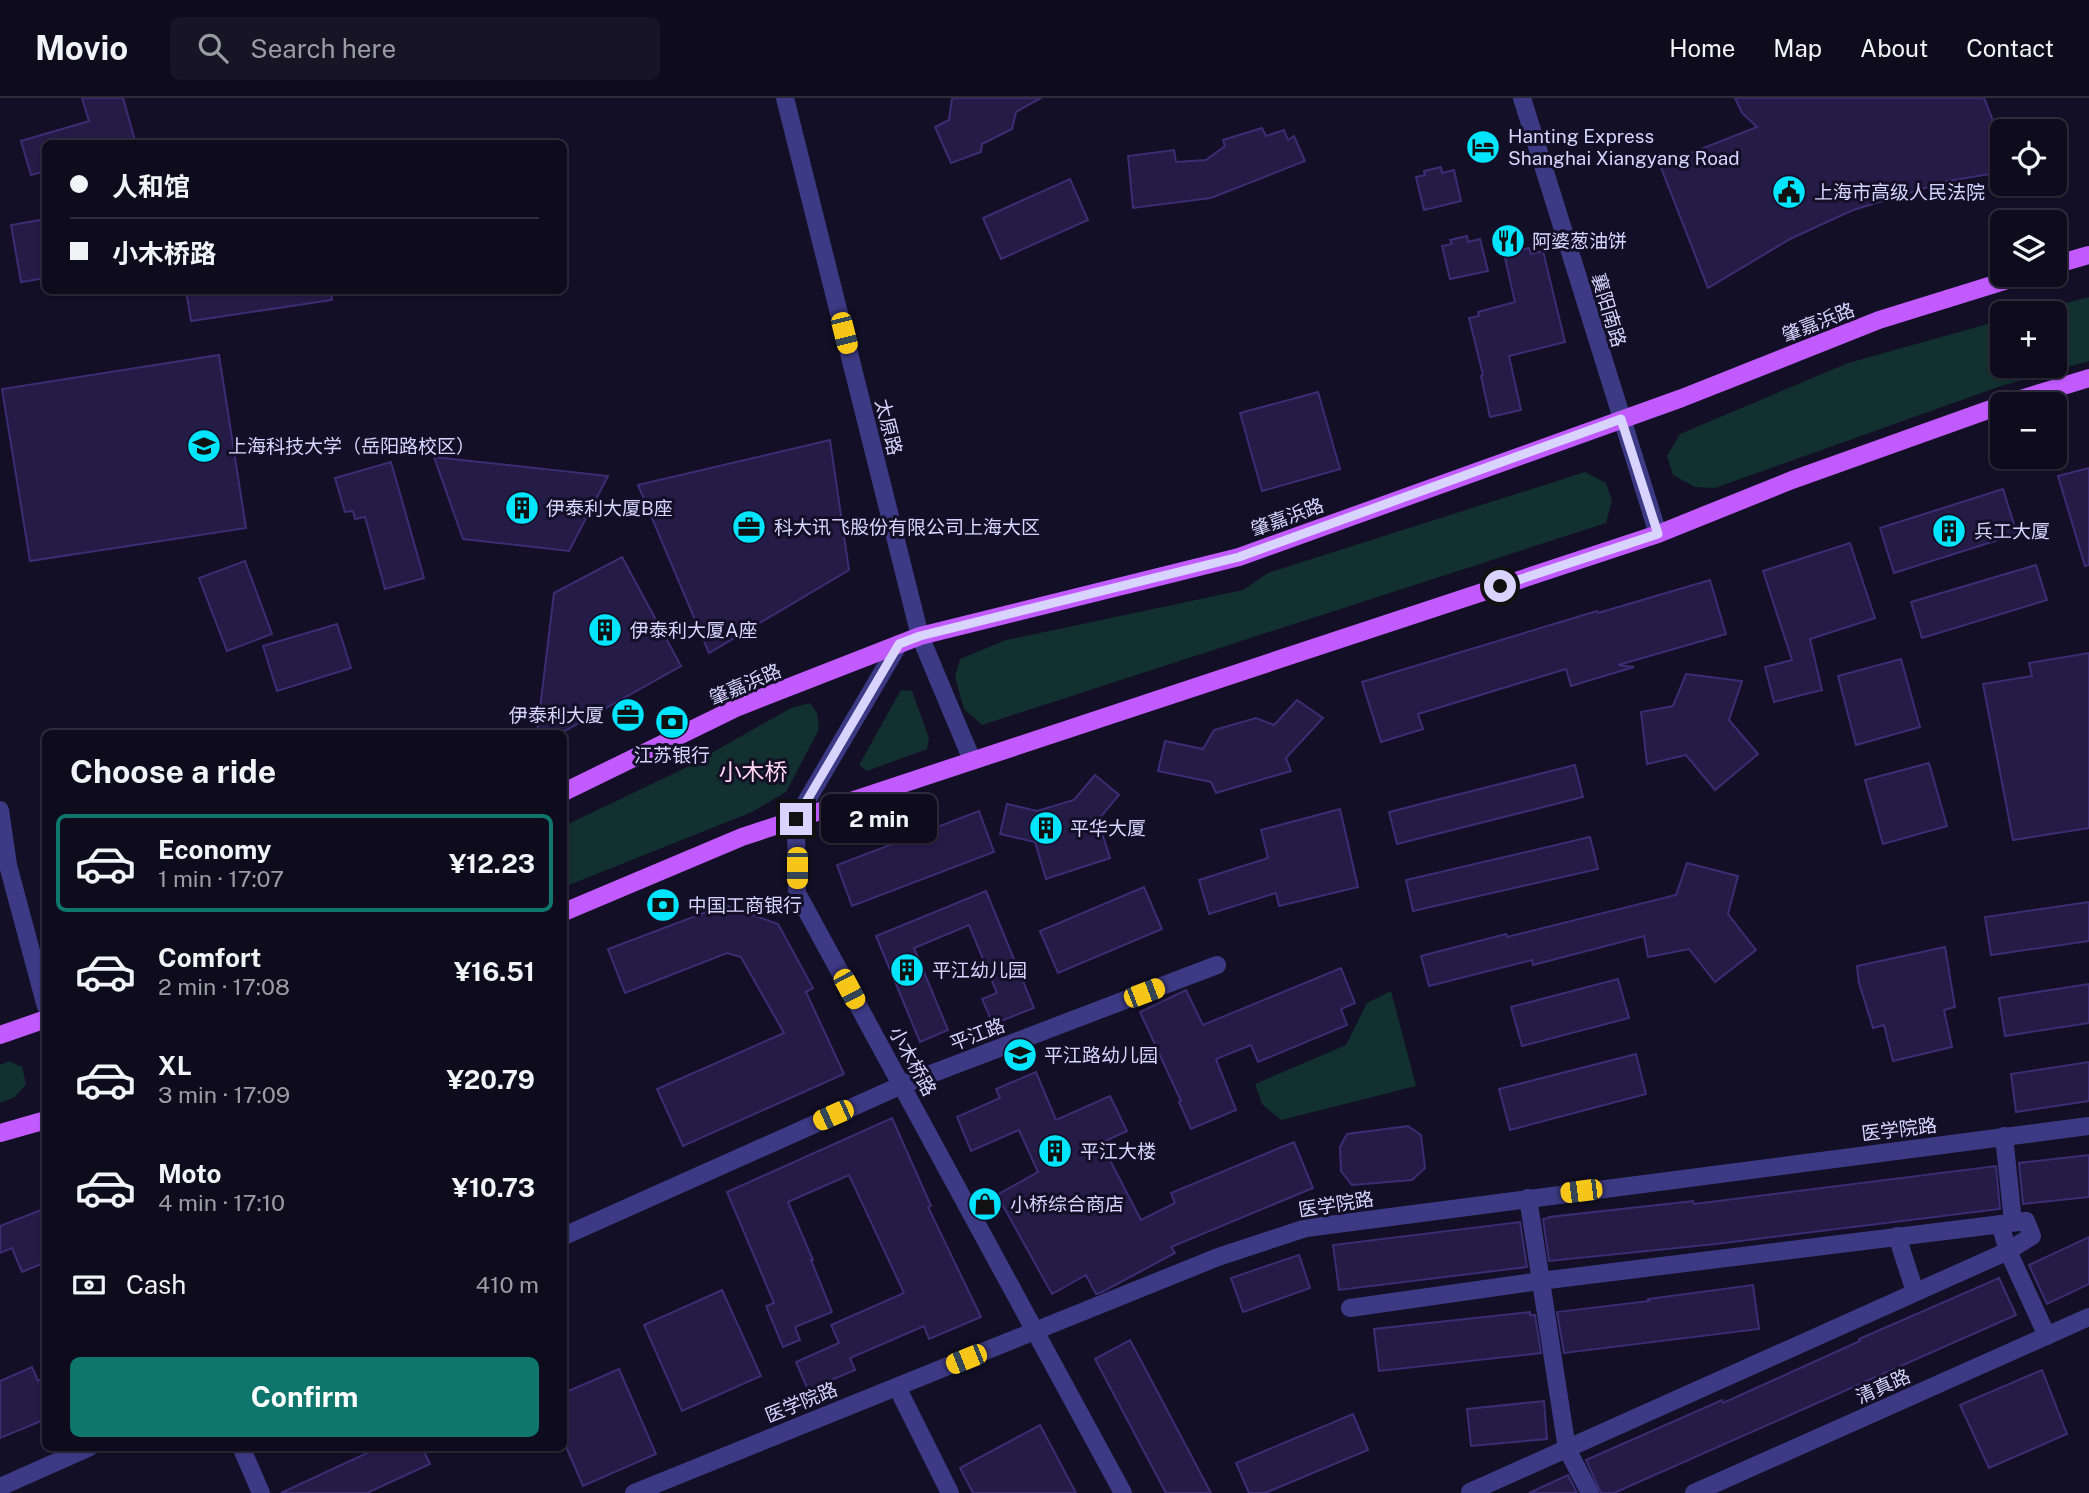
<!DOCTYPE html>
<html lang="en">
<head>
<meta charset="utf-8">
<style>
  body { margin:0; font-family:"Public Sans","Noto Sans SC",sans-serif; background:#171425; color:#f1f3f6; height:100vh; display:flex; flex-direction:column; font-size:26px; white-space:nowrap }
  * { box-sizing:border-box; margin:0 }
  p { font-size:23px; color:#9b9ba3 }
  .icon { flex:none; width:38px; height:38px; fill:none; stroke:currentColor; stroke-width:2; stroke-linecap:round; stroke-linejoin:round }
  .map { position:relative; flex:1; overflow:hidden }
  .sheet { position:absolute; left:42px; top:632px; width:525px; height:721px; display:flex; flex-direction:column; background:#0e0b1c; border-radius:10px; box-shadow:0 2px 5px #0004,0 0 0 2px #2e2b3b }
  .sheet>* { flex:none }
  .hud { position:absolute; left:42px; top:42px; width:525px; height:154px; border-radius:10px; box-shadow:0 2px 5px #0004,0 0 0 2px #2e2b3b; display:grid; align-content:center; height:154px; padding:0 28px; background:#0e0b1c }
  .fabs { position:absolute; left:1990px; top:21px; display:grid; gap:14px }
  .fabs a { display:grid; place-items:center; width:77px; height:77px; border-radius:10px; background:#0e0b1c; box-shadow:0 2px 5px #0004,0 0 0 2px #2e2b3b; font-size:35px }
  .end { position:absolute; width:32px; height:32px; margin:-16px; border:9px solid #d9d4ff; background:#111; box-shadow:0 0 0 4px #111 }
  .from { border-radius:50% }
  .bubble { position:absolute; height:49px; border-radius:10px; background:#0e0b1c; box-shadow:0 2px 5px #0004,0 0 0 2px #2e2b3b; font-size:23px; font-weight:700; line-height:49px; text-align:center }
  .car { position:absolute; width:21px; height:42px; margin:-21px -10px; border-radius:9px; box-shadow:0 0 5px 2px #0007; background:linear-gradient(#f5c518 24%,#345 0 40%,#f5c518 0 76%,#345 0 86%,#f5c518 0) }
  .hud b { display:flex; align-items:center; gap:24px; height:66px; font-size:26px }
  .hud b+b { border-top:2px solid #2e2b3b }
  .hud i { width:18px; height:18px; background:#f1f3f6 }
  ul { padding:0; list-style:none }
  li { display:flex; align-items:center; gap:21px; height:98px; margin:0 14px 10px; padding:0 14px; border:4px solid transparent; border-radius:10px }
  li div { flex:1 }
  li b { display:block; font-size:26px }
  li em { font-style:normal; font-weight:700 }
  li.on { border-color:#0f766e }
  li>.icon { width:63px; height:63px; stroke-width:1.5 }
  h2 { padding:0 28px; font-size:32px; line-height:84px }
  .pay { display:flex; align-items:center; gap:18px; height:77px; padding:0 28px; font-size:26px }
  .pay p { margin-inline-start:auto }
  .action { display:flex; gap:14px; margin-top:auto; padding:14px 28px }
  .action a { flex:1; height:80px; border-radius:10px; background:#0f766e; color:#fff; font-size:28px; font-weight:700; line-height:80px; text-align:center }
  header { display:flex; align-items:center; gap:42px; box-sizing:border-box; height:98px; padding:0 35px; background:#0e0b1c; border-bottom:2px solid #2e2b3b }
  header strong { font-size:33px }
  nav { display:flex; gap:38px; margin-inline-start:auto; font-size:24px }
  .search { width:490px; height:63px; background:#171425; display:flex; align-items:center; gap:18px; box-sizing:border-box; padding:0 24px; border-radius:10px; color:#9b9ba3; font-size:26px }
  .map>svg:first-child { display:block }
  .green { fill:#12302f }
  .building { fill:#241b47; stroke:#3b2d73; stroke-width:2 }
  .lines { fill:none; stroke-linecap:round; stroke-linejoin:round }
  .minor { stroke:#3d3a85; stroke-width:18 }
  .major { stroke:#c25bff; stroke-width:18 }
  .route { stroke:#d9d4ff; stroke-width:9 }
  .labels { text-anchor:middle; stroke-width:6; stroke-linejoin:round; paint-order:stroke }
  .poi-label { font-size:19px; fill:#d9d4ff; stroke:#130f26; text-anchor:start }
  .street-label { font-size:19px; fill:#d9d4ff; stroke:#130f26 }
  .quarter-label { font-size:23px; fill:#ffd6f0; stroke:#130f26 }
</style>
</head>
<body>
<header>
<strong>Movio</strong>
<div class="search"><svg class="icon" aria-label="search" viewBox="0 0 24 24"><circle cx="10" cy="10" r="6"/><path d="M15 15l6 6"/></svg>Search here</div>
<nav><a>Home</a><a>Map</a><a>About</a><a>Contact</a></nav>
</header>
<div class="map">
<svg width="2089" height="1395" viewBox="0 0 2089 1395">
  <rect width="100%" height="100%" fill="#130f26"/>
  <!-- green -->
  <g class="green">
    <path d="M2089 199V263L2001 288 1715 390 1695 389 1673 377 1667 358 1680 336 1848 265 2002 222V268H2054V215H2028Z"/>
    <path d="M1585 374 1606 385 1612 403 1606 425 982 627 964 611 955 579 960 561 1006 542 1243 492 1268 475Z"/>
    <path d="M901 592 912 593 929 640 927 651 867 673 859 667Z"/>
    <path d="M810 605 817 615 819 631 786 694 752 714 564 789V728L683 671 791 610Z"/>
    <path d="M1391 893 1416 988 1281 1022 1262 1006 1255 986 1346 947 1367 905Z"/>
    <path d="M9 963 22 969 26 986 15 999 0 1005V967Z"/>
  </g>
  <!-- building -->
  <g class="building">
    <path d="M82 0H123L136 46H46V73L31 77 21 43 89 23Z"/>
    <path d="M952 0H1041L1016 14 1012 31 982 46 981 54 951 65 935 29 949 22Z"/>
    <path d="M1735 0H1984L2002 46V74L1948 83 1853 112 1790 141 1708 190 1660 67 1757 29 1742 15Z"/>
    <path d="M1262 30 1266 38 1284 32 1288 42 1294 38 1305 63 1211 100 1133 110 1128 58 1174 52 1176 64 1206 62 1225 48 1223 42Z"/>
    <path d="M1441 69 1442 75 1454 72 1461 103 1424 112 1416 79 1425 77 1424 73Z"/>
    <path d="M1070 81 1088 122 1001 161 983 120Z"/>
    <path d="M46 121V180L21 184 11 127Z"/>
    <path d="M1467 138 1468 144 1480 141 1488 173 1450 181 1442 148 1452 146 1450 142Z"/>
    <path d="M1529 150 1531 156 1543 153 1565 244 1509 258 1521 312 1490 319 1481 278 1483 277 1469 220 1479 218 1478 214 1515 204 1504 156Z"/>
    <path d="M186 192H331L332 202 191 223Z"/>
    <path d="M219 257 246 430 30 463 2 291Z"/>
    <path d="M1318 294 1340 371 1262 393 1240 315Z"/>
    <path d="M830 342 849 472 709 555 638 387Z"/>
    <path d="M434 359 608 378 569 453 463 441Z"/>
    <path d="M391 364 424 480 385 491 365 419 355 421 353 413 345 414 335 380Z"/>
    <path d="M2089 370V467L2085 468 2058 378Z"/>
    <path d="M2003 391 2017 436 1894 475 1880 430Z"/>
    <path d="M1850 445 1875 520 1810 541 1822 592 1774 604 1765 569 1792 562 1763 473Z"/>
    <path d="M622 459 681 568 561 635H537L554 495Z"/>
    <path d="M245 463 272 536 227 553 199 480Z"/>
    <path d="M2036 467 2047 502 1922 540 1911 504Z"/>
    <path d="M1710 482 1726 536 1618 567 1634 569 1571 588 1566 571 1418 616 1423 631 1381 644 1362 584 1597 513 1598 515Z"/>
    <path d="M337 526 351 570 277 593 263 548Z"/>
    <path d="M2089 555V730L2013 742 1983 586 2032 578 2029 565Z"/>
    <path d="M1901 561 1920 629 1856 647 1838 578Z"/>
    <path d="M1686 576 1742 583 1729 622 1758 656 1715 692 1686 657 1647 666 1641 614 1673 608Z"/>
    <path d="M1297 602 1323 620 1286 660 1291 673 1216 695 1211 684 1158 673 1165 643 1203 651 1214 632 1256 620 1274 627Z"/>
    <path d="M1929 665 1947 728 1883 746 1865 682Z"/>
    <path d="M1575 667 1583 699 1397 746 1389 714Z"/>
    <path d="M1095 677 1119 697 1098 722 1110 760 1046 781 1035 744 1000 736 1007 706 1037 713 1074 702Z"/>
    <path d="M1340 711 1358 789 1279 808 1276 795 1209 816 1199 782 1268 760 1261 732Z"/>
    <path d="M979 713 994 754 852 808 837 767Z"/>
    <path d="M1590 739 1598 771 1413 813 1406 782Z"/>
    <path d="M1687 765 1738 778 1728 816 1756 852 1715 884 1689 851 1648 859 1644 838 1533 867 1532 862 1429 888 1421 858 1506 836 1507 839 1676 797Z"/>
    <path d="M1144 789 1162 831 1058 875 1040 833Z"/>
    <path d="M986 793 1034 910 993 926 982 901 997 895 969 827 914 850 948 932 920 944 876 838Z"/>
    <path d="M2089 804V843L1991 857 1985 819Z"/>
    <path d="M725 807 778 826 813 890 806 894 844 976 683 1048 657 991 784 935 741 859 727 855 625 895 608 851Z"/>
    <path d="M1945 849 1955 909 1944 912 1952 949 1893 963 1884 927 1873 930 1859 885 1857 868Z"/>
    <path d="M1341 870 1355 905 1341 911 1347 927 1258 964 1251 947 1216 961 1236 1012 1191 1031 1179 1004 1181 1003 1140 914 1186 892 1203 927Z"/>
    <path d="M1618 881 1629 920 1522 948 1511 909Z"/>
    <path d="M2089 886V925L2005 938 1999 900Z"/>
    <path d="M1636 956 1646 996 1510 1032 1499 991Z"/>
    <path d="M2089 964V1003L2016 1014 2011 976Z"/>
    <path d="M1036 974 1056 1022 1110 998 1127 1033 1101 1045 1141 1122 1175 1105 1171 1095 1294 1044 1313 1090 1171 1149 1175 1155 1102 1194 1096 1196 1086 1177 1052 1196 997 1097 1038 1074 1019 1032 971 1053 957 1019 1000 1000 996 991Z"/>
    <path d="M892 1020 931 1108 928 1109 981 1219 929 1241 924 1228 850 1260 855 1272 808 1292 796 1264 839 1245 831 1227 904 1195 849 1077 790 1103 788 1104 813 1162H811L832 1214 795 1229 800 1242 783 1249 766 1208 774 1205 727 1094Z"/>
    <path d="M1408 1028 1421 1037 1425 1070 1412 1082 1352 1087 1341 1073 1340 1049 1347 1036Z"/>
    <path d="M2089 1057V1099L2023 1106 2019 1065Z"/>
    <path d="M1996 1068 2000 1111 1716 1146 1549 1163 1543 1121 1549 1120V1119L1693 1103 1694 1106Z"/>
    <path d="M46 1110V1164L22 1174 12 1150 0 1155V1128Z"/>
    <path d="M1520 1124 1527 1169 1339 1192 1333 1147Z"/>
    <path d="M2089 1139V1186L2047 1206 2029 1167Z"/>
    <path d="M1299 1157 1310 1190 1243 1214 1231 1180Z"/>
    <path d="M1999 1180 2016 1217 1614 1395H1601L1586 1362 1722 1302 1723 1305 1860 1243 1859 1241Z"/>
    <path d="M1753 1187 1759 1231 1564 1255 1557 1214 1649 1203 1648 1201Z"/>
    <path d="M722 1192 761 1278 682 1313 644 1227Z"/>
    <path d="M1530 1214V1217H1535L1541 1255 1379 1273 1374 1231Z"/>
    <path d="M1130 1242 1211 1395H1166L1095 1261Z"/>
    <path d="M32 1269 38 1283 46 1279V1321L0 1340V1283Z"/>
    <path d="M619 1271 656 1356 583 1388 564 1344V1295Z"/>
    <path d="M2042 1272 2067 1336 1989 1370 1960 1307Z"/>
    <path d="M1544 1303 1547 1341 1471 1348 1467 1311Z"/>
    <path d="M1353 1316 1368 1352 1265 1395H1249L1236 1365Z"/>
    <path d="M1040 1327 1076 1395H973L960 1370Z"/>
    <path d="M380 1349H422L430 1366 367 1395H281Z"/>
    <path d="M1568 1377 1577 1395H1529Z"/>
  </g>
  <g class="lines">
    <!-- minor -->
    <g class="minor">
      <path d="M785 0 920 538 972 662"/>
      <path d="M1522 0 1658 436"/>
      <path d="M899 546 796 721 797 795 1123 1395"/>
      <path d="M0 712 8 767 46 909"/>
      <path d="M2004 1038 2013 1124"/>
      <path d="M1528 1100 1567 1351 1590 1395"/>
      <path d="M2000 1126 2008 1153 2047 1238"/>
      <path d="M564 1138 902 987 1217 867"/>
      <path d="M1897 1138 1915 1194"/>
      <path d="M1350 1210 1540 1183 2026 1123 2032 1138 2008 1153 1470 1394"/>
      <path d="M897 1289 950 1395"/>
      <path d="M241 1349 261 1395"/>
      <path d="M0 1389 90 1349"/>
      <path d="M634 1395 1218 1159 1306 1130 2089 1028"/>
      <path d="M1694 1395 2089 1219"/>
    </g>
    <!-- major -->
    <g class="major">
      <path d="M2054 167 2089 157"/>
      <path d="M2004 306 2089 280"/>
      <path d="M564 694 738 609 920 538 1239 459 1682 300 1879 222 2024 177"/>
      <path d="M564 814 742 739 1658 436 1792 382 2002 307"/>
      <path d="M0 937 46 921"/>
      <path d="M0 1035 46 1022"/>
    </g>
  </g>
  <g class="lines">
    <!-- route -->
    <path class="route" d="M796 721 899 546 920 538 1239 459 1621 321 1658 436 1500 488"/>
  </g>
  <!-- icons -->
  <defs>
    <g id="hotel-disc" transform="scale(1.75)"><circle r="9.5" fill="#00e5ff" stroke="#130f26"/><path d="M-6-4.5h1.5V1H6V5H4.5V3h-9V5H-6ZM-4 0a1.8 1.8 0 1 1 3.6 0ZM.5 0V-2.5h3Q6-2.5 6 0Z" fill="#111"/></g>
    <g id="civic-disc" transform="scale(1.75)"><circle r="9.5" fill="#00e5ff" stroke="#130f26"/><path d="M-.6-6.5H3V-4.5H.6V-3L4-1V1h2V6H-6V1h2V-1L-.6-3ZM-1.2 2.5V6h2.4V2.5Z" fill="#111"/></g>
    <g id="restaurant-disc" transform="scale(1.75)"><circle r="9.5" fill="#00e5ff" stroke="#130f26"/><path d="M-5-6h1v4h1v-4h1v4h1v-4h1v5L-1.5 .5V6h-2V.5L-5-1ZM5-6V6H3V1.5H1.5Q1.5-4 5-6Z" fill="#111"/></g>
    <g id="university-disc" transform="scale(1.75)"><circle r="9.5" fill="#00e5ff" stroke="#130f26"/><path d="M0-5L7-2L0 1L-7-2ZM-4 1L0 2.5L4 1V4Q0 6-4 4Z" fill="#111"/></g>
    <g id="building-disc" transform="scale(1.75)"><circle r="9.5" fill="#00e5ff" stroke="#130f26"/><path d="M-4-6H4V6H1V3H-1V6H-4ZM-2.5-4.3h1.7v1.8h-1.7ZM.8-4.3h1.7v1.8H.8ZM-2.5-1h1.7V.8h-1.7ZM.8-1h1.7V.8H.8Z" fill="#111"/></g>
    <g id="office-disc" transform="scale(1.75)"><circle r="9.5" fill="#00e5ff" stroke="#130f26"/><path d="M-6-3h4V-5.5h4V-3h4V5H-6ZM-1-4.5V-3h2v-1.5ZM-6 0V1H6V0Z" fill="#111"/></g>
    <g id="bank-disc" transform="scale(1.75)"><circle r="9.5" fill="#00e5ff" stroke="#130f26"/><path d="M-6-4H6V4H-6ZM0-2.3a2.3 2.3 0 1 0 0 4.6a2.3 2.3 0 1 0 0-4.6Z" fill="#111"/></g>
    <g id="school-disc" transform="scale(1.75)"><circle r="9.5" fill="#00e5ff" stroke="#130f26"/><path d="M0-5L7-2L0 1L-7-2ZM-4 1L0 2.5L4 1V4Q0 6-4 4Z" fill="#111"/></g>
    <g id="shop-disc" transform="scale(1.75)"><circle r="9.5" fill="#00e5ff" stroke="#130f26"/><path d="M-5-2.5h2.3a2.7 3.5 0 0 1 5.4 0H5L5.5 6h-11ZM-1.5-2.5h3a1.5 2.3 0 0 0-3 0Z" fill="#111"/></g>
  </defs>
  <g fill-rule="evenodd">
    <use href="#hotel-disc" x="1483" y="49"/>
    <use href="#civic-disc" x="1789" y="94"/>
    <use href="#restaurant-disc" x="1508" y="143"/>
    <use href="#university-disc" x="204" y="348"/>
    <use href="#building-disc" x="522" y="410"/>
    <use href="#office-disc" x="749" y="429"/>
    <use href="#building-disc" x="1949" y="433"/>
    <use href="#building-disc" x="605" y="532"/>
    <use href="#office-disc" x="628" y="617"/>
    <use href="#bank-disc" x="672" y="624"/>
    <use href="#building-disc" x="1046" y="730"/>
    <use href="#bank-disc" x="663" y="807"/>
    <use href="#building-disc" x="907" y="872"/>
    <use href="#school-disc" x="1020" y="957"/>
    <use href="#building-disc" x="1055" y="1053"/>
    <use href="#shop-disc" x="985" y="1106"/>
  </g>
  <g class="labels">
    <!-- poi labels -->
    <g class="poi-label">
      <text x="1508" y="45">Hanting Express<tspan x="1508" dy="22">Shanghai Xiangyang Road</tspan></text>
      <text x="1814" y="101">上海市高级人民法院</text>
      <text x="1532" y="150">阿婆葱油饼</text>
      <text x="228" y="355">上海科技大学（岳阳路校区）</text>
      <text x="546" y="417">伊泰利大厦B座</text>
      <text x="774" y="436">科大讯飞股份有限公司上海大区</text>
      <text x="1974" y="440">兵工大厦</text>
      <text x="630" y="539">伊泰利大厦A座</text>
      <text x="604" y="624" text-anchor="end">伊泰利大厦</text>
      <text x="672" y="664" text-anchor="middle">江苏银行</text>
      <text x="1070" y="737">平华大厦</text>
      <text x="688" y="814">中国工商银行</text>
      <text x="932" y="879">平江幼儿园</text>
      <text x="1044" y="964">平江路幼儿园</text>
      <text x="1080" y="1060">平江大楼</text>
      <text x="1010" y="1113">小桥综合商店</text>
    </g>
    <!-- street labels -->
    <g class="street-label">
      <text transform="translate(1609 212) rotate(73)" y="7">襄阳南路</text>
      <text transform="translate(1818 224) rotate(-21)" y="7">肇嘉浜路</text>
      <text transform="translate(889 329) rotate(76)" y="7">太原路</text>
      <text transform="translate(1287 419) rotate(-20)" y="7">肇嘉浜路</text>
      <text transform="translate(745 586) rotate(-23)" y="7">肇嘉浜路</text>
      <text transform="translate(977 936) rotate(-21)" y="7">平江路</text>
      <text transform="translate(913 963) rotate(61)" y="7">小木桥路</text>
      <text transform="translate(1899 1031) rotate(-7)" y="7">医学院路</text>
      <text transform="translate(1336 1106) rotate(-9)" y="7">医学院路</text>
      <text transform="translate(1883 1288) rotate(-24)" y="7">清真路</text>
      <text transform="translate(801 1304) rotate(-22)" y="7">医学院路</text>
    </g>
    <!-- quarter labels -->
    <g class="quarter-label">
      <text x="753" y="682">小木桥</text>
    </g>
  </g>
</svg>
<div class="fabs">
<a><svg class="icon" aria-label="locate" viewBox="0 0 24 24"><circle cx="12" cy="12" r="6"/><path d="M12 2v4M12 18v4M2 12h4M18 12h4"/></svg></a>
<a><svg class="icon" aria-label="layers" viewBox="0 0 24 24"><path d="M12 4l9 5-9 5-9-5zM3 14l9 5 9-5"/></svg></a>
<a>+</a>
<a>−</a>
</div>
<i class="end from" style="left:1500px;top:488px"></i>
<i class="end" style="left:796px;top:721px"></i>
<div class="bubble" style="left:821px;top:696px;width:116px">2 min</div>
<i class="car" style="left:844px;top:235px;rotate:166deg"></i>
<i class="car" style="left:797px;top:770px;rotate:180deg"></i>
<i class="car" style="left:849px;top:891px;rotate:152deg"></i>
<i class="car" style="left:1144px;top:895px;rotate:69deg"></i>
<i class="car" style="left:833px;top:1017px;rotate:246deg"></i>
<i class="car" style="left:1581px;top:1093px;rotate:263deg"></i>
<i class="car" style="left:966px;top:1261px;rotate:248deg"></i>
<div class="hud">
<b><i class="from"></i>人和馆</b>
<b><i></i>小木桥路</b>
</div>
<section class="sheet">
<h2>Choose a ride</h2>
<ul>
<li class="on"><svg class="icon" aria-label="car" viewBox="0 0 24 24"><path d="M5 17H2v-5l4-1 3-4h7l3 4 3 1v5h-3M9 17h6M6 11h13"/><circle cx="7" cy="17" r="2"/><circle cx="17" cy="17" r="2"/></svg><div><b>Economy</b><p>1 min · 17:07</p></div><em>¥12.23</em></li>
<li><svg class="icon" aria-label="car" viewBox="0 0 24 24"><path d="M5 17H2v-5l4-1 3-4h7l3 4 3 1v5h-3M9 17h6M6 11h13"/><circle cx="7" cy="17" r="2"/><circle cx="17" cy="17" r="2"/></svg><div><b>Comfort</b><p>2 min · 17:08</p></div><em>¥16.51</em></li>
<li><svg class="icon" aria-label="car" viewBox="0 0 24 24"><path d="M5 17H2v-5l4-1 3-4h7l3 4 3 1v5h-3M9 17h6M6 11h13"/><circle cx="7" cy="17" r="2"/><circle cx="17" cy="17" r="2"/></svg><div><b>XL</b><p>3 min · 17:09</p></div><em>¥20.79</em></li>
<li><svg class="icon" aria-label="car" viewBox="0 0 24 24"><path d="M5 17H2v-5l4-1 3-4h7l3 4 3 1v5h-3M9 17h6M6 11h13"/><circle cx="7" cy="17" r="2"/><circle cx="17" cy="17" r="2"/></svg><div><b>Moto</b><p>4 min · 17:10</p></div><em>¥10.73</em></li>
</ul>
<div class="pay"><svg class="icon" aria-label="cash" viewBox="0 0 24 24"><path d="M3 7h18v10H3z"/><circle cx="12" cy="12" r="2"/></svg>Cash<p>410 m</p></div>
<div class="action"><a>Confirm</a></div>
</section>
</div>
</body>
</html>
